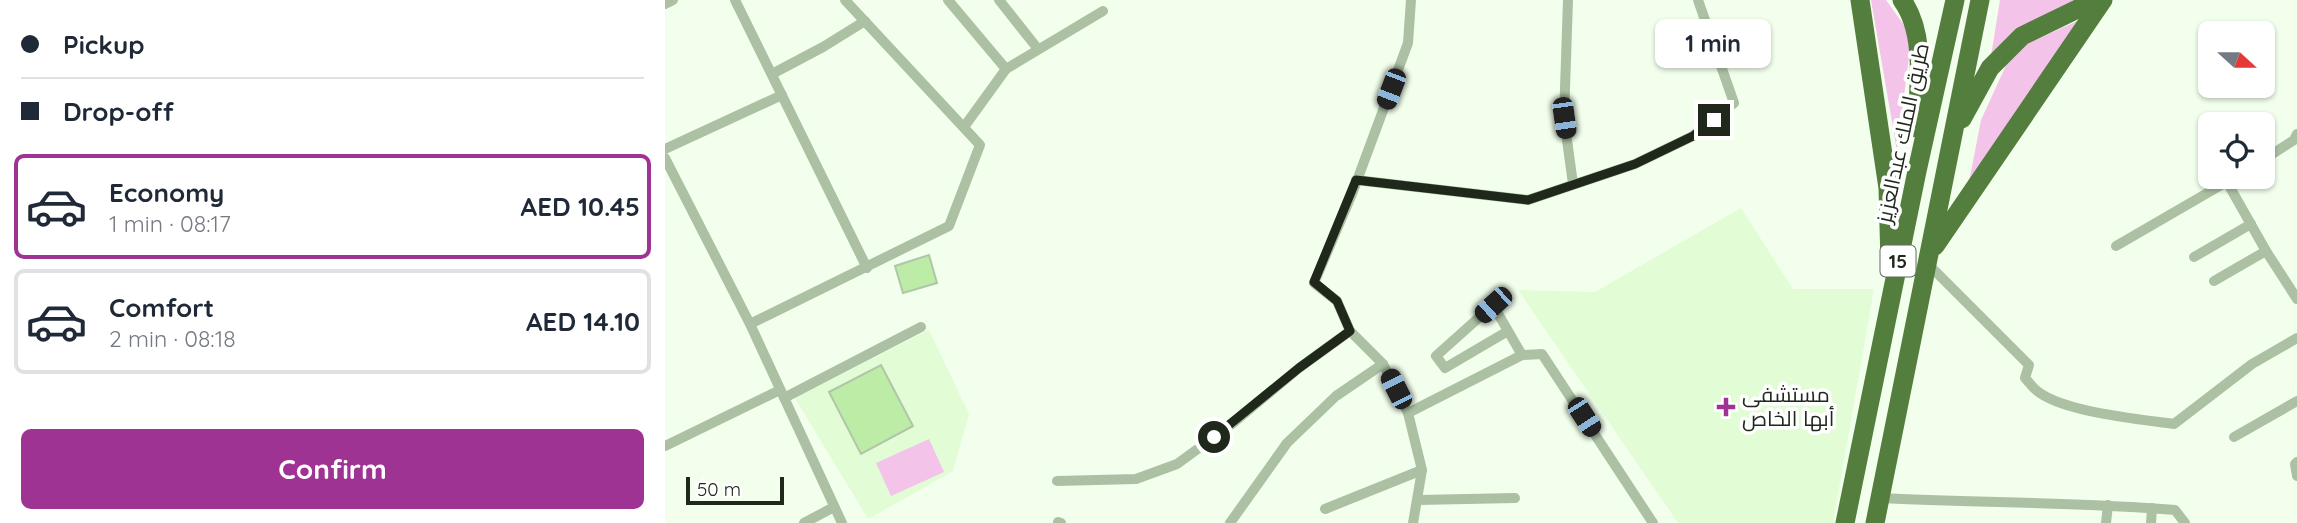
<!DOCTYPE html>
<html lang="en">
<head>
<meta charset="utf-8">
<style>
  body { margin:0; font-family:Quicksand,Cairo,sans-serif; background:#f2f2f3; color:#1f2937; height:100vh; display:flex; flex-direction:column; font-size:26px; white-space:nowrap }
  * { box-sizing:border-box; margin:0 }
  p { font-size:23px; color:#747a83 }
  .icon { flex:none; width:38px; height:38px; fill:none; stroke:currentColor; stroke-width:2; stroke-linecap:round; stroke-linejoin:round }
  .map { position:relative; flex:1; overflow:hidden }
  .sheet { display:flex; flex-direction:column; background:#fff; width:665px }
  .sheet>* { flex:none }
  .top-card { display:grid; align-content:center; height:154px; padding:0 21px; background:#fff }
  .needle { width:46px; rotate:111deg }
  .controls { position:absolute; left:1533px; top:21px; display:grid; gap:14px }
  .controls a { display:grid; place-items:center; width:77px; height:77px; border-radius:10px; background:#fff; box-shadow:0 2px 5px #0004; font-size:35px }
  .scale { position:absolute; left:21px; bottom:18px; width:98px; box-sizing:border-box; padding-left:7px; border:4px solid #20281c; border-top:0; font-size:19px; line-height:24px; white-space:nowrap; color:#20281c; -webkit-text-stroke:5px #fff; paint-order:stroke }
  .end { position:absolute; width:32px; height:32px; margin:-16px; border:9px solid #20281c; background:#fff; box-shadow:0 0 0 4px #fff }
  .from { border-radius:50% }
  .bubble { position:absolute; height:49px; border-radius:10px; background:#fff; box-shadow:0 2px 5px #0004; font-size:23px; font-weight:800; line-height:49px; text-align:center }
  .car { position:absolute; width:21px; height:42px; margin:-21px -10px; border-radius:9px; box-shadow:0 0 5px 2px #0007; background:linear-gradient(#222 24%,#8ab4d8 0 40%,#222 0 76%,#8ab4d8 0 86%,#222 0) }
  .top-card b { display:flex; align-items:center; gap:24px; height:66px; font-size:26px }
  .top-card b+b { border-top:2px solid #e0e1e3 }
  .top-card i { width:18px; height:18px; background:#1f2937 }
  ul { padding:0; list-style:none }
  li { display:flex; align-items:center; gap:21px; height:105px; margin:0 14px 10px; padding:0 7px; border:4px solid #e0e1e3; border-radius:10px }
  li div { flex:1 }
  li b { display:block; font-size:26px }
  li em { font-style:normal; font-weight:800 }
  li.current { border-color:#9f3393 }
  li>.icon { width:63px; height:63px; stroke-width:1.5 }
  .cta { display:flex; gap:14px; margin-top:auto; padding:14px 21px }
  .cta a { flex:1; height:80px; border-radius:10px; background:#9f3393; color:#fff; font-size:28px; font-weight:800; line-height:80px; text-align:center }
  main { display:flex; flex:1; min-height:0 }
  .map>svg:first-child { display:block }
  .built { fill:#e2fcd6 }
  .green { fill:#f3c3ea }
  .building { fill:#bceca6; stroke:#b1c6a8; stroke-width:2 }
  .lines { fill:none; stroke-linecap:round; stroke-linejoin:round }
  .street { stroke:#acc1a3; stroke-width:10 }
  .highway { stroke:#537e3d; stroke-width:19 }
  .route { stroke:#20281c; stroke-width:9 }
  .poi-dot { fill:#9f3393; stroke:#fff; stroke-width:2.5 }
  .labels { text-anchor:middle; stroke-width:7; stroke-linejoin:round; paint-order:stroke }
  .shield { fill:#fff; stroke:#636860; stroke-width:2 }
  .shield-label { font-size:19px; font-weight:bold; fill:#20281c }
  .street-label { font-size:21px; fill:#20281c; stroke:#fff }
  .poi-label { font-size:21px; fill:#20281c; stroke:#fff; text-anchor:start }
</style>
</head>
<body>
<main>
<section class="sheet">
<div class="top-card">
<b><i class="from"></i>Pickup</b>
<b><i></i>Drop-off</b>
</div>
<ul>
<li class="current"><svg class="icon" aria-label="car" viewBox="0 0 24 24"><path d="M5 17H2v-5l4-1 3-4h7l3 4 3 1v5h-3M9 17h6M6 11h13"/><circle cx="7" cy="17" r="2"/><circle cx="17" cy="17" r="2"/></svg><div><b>Economy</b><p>1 min · 08:17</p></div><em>AED 10.45</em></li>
<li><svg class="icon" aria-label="car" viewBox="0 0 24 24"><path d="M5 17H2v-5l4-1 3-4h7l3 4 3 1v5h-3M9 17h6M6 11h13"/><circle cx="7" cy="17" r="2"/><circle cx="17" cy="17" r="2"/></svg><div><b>Comfort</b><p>2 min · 08:18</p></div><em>AED 14.10</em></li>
</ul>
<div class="cta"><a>Confirm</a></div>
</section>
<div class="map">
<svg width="1632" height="523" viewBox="0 0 1632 523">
  <rect width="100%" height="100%" fill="#f2ffec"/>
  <!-- built -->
  <g class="built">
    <path d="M1076 208 1128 289H1209L1168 523H1013L853 290 930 292Z"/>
    <path d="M264 330 304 414 288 471 203 519 130 398Z"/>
  </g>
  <!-- green -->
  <g class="green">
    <path d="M1206 0H1221L1241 28 1245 49 1232 151Z"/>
    <path d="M1335 0H1418L1326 56Z"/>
    <path d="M1419 18 1304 182 1316 120 1348 50Z"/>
    <path d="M264 439 279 472 226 496 211 463Z"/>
  </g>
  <!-- building -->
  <g class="building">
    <path d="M264 255 272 283 238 293 230 266Z"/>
    <path d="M216 365 248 426 196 454 164 392Z"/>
  </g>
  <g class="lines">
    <!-- street -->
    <g class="street">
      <path d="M70 0 202 268"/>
      <path d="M283 0 341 69"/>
      <path d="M334 0 373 49"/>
      <path d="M746 0 743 43 687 194 649 283 672 301 685 331 718 364 743 413 757 470 748 523"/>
      <path d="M903 0 899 118 908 184"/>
      <path d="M0 4 8 0"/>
      <path d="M107 74 158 47 200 21"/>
      <path d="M299 127 341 69 438 11"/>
      <path d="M0 149 117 95"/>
      <path d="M0 158 85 324 177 523"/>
      <path d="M1598 160 1629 140 1632 134"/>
      <path d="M691 180 863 200 970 164 1028 136 1069 103 1033 0"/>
      <path d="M1562 182 1601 251 1632 299"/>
      <path d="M1451 246 1570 177"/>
      <path d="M1529 257 1586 224"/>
      <path d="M1262 263 1364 365 1360 378C1364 382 1367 387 1371 390 1396 412 1474 419 1509 424L1587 364 1632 338"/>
      <path d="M1549 281 1601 251"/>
      <path d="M85 324 284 226 315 145 180 0"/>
      <path d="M843 331 780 368 771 356 828 305 857 355 877 354 988 523"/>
      <path d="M119 398 256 327"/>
      <path d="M743 413 857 355"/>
      <path d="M1569 437 1632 401"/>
      <path d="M0 446 115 390"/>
      <path d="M1632 462 1630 464 1632 476"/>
      <path d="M392 481 471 479 512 464 567 424 634 368 685 331"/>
      <path d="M1215 498C1313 503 1412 502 1510 510L1520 523"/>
      <path d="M753 500 850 498"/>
      <path d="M660 509 757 470"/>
      <path d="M393 522 396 523"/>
      <path d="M139 523 169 507"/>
      <path d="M565 523 622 443 671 396 718 364"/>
      <path d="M1441 523 1443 505"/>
      <path d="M1486 523 1487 508"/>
    </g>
    <!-- highway -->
    <g class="highway">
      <path d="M1195 0 1223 188 1225 263"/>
      <path d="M1237 0C1262 35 1253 87 1252 128"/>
      <path d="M1297 119 1325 68 1357 36 1431 0"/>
      <path d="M1270 246 1438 0"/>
      <path d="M1180 523 1252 171 1290 0"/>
      <path d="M1210 523 1315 0"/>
    </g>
  </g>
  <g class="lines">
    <!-- route -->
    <path class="route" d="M549 437 634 368 685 331 672 301 649 282 691 180 863 200 970 164 1028 136 1049 120"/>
  </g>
  <!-- markers -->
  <path class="poi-dot" d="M1057.5 396.5h7v7h7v7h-7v7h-7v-7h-7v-7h7z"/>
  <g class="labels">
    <!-- shield labels -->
    <rect class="shield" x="1215.5" y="245.5" width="35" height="31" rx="5"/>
    <g class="shield-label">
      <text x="1233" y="268">15</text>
    </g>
    <!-- street labels -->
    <g class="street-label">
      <text transform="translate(1238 133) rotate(-78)" y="7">طريق الملك عبدالعزيز</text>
    </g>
    <!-- poi labels -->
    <g class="poi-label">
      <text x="1077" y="402">مستشفى<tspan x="1077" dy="24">أبها الخاص</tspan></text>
    </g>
  </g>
</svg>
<div class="controls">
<a><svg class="needle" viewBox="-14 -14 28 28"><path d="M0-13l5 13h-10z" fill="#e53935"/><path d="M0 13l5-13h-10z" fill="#747a83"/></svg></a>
<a><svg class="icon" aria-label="locate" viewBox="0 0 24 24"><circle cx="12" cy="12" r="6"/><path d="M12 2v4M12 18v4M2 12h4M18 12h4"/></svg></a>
</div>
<div class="scale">50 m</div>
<i class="end from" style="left:549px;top:437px"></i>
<i class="end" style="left:1049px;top:120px"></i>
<div class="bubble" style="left:990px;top:19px;width:116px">1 min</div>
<i class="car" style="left:726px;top:89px;rotate:201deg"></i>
<i class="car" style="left:899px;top:118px;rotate:172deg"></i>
<i class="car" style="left:828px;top:305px;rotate:228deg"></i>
<i class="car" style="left:731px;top:389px;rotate:333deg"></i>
<i class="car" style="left:919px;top:417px;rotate:147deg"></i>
</div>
</main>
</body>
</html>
